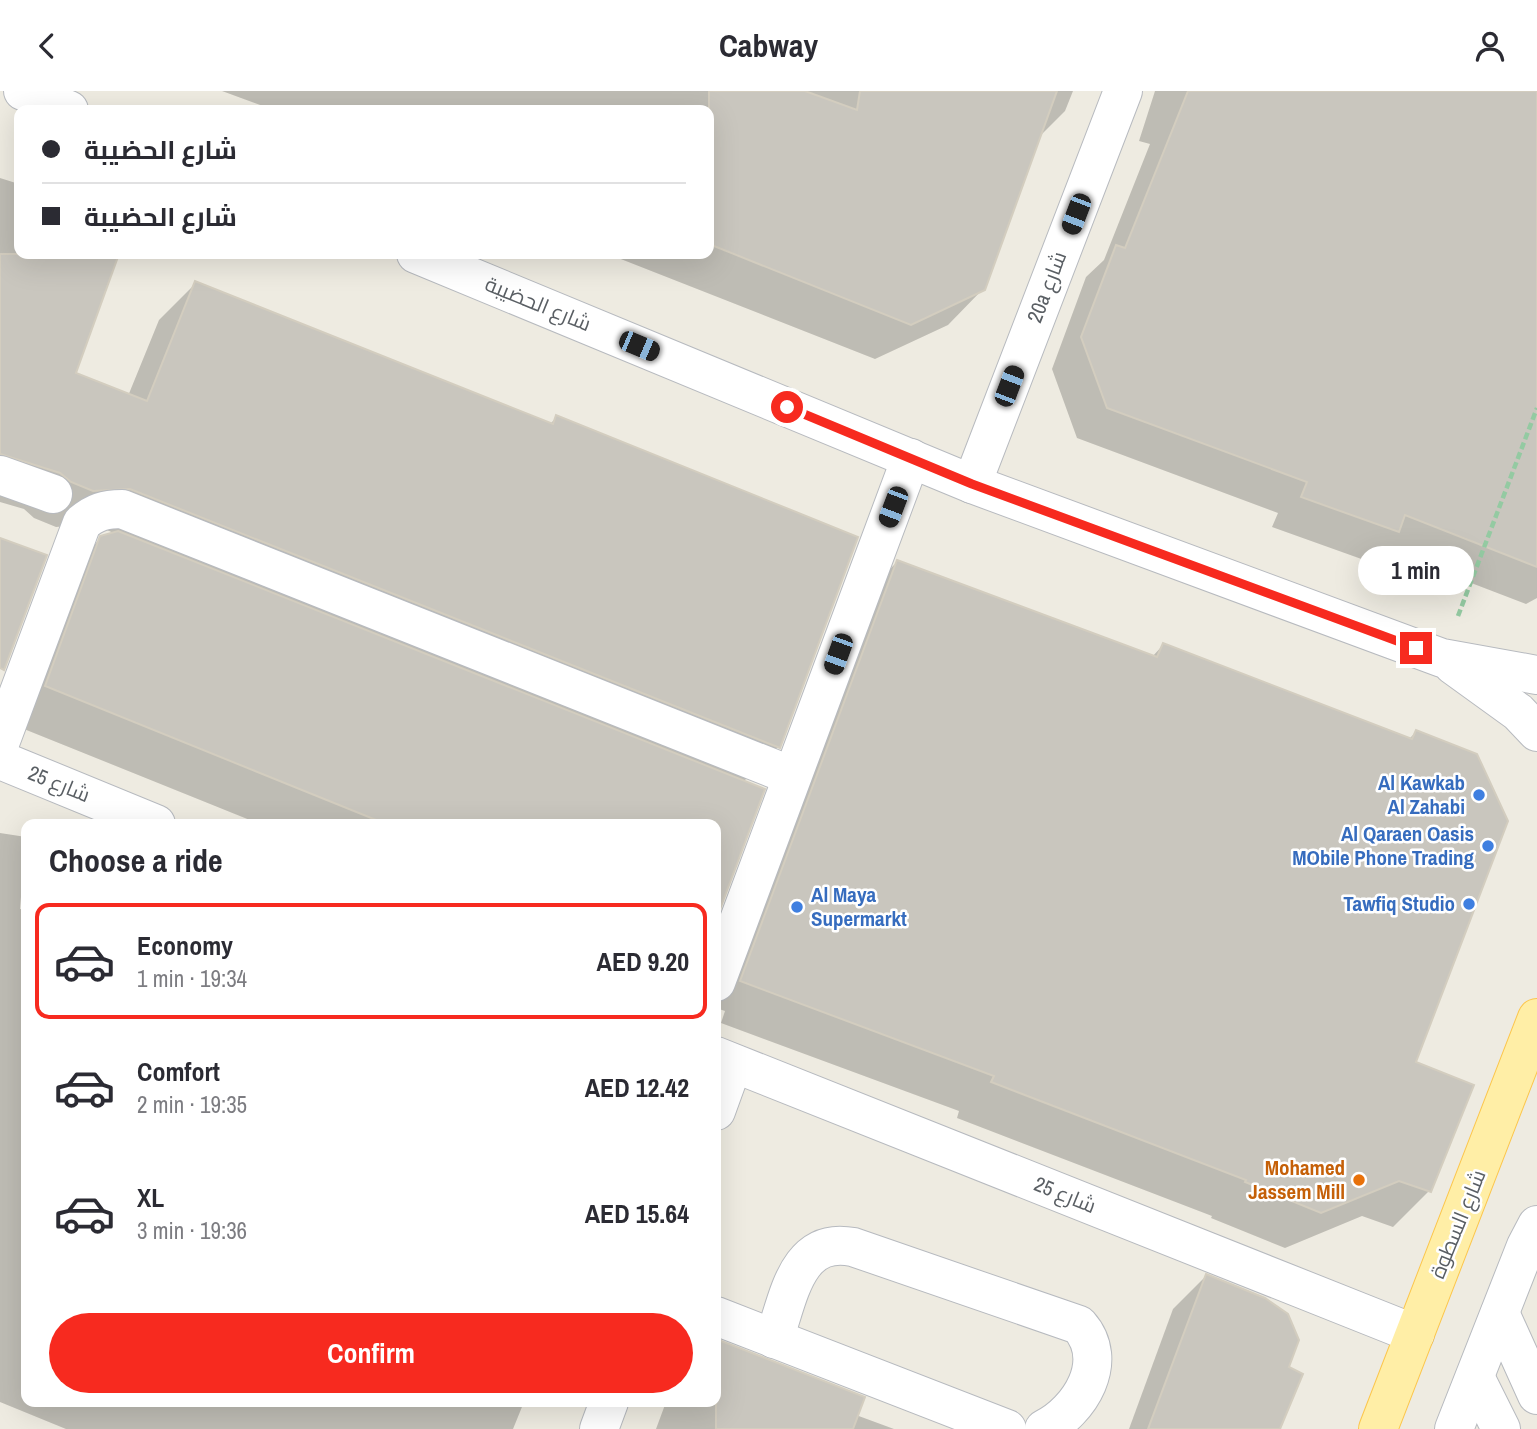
<!DOCTYPE html>
<html lang="en">
<head>
<meta charset="utf-8">
<style>
  body { margin:0; font-family:"Archivo Narrow",Cairo,sans-serif; background:#f2f2f3; color:#2b2b33; height:100vh; display:flex; flex-direction:column; font-size:26px; white-space:nowrap }
  * { box-sizing:border-box; margin:0 }
  p { font-size:23px; color:#7c7c81 }
  .icon { flex:none; width:38px; height:38px; fill:none; stroke:currentColor; stroke-width:2; stroke-linecap:round; stroke-linejoin:round }
  .map { position:relative; flex:1; overflow:hidden }
  .drawer { position:absolute; left:21px; top:728px; width:700px; height:588px; display:flex; flex-direction:column; background:#fff; border-radius:14px; box-shadow:0 7px 28px #0002 }
  .drawer>* { flex:none }
  .guide { position:absolute; left:14px; top:14px; width:700px; height:154px; border-radius:14px; box-shadow:0 7px 28px #0002; display:grid; align-content:center; height:154px; padding:0 28px; background:#fff }
  .end { position:absolute; width:32px; height:32px; margin:-16px; border:9px solid #f72a1f; background:#fff; box-shadow:0 0 0 4px #fff }
  .from { border-radius:50% }
  .bubble { position:absolute; height:49px; border-radius:24px; background:#fff; box-shadow:0 7px 28px #0002; font-size:23px; font-weight:700; line-height:49px; text-align:center }
  .car { position:absolute; width:21px; height:42px; margin:-21px -10px; border-radius:9px; box-shadow:0 0 5px 2px #0007; background:linear-gradient(#222 24%,#8ab4d8 0 40%,#222 0 76%,#8ab4d8 0 86%,#222 0) }
  .guide b { display:flex; align-items:center; gap:24px; height:66px; font-size:26px }
  .guide b+b { border-top:2px solid #e1e1e2 }
  .guide i { width:18px; height:18px; background:#2b2b33 }
  ul { padding:0; list-style:none }
  li { display:flex; align-items:center; gap:21px; height:116px; margin:0 14px 10px; padding:0 14px; border:4px solid transparent; border-radius:14px }
  li div { flex:1 }
  li b { display:block; font-size:26px }
  li em { font-style:normal; font-weight:700 }
  li.selected { border-color:#f72a1f }
  li>.icon { width:63px; height:63px; stroke-width:1.5 }
  h2 { padding:0 28px; font-size:32px; line-height:84px }
  .action { display:flex; gap:14px; margin-top:auto; padding:14px 28px }
  .action a { flex:1; height:80px; border-radius:42px; background:#f72a1f; color:#fff; font-size:28px; font-weight:700; line-height:80px; text-align:center }
  header { display:flex; justify-content:space-between; align-items:center; height:91px; padding:0 28px; background:#fff; font-size:32px; font-weight:700 }
  .map>svg:first-child { display:block }
  .shadow { fill:#0003 }
  .building { fill:#c9c6be; stroke:#d3cdbf; stroke-width:2 }
  .lines { fill:none; stroke-linecap:round; stroke-linejoin:round }
  .minor-casing { stroke:#b7babf; stroke-width:40 }
  .major-casing { stroke:#fcc64c; stroke-width:40 }
  .path { stroke:#94caa2; stroke-width:4.5; stroke-dasharray:7 3.5; stroke-linecap:butt }
  .minor { stroke:#fff; stroke-width:38 }
  .major { stroke:#ffeea6; stroke-width:38 }
  .route { stroke:#f72a1f; stroke-width:9 }
  .shop-dot { fill:#3f7fe0; stroke:#fff; stroke-width:2.5 }
  .food-dot { fill:#e8710a; stroke:#fff; stroke-width:2.5 }
  .labels { text-anchor:middle; stroke-width:5; stroke-linejoin:round; paint-order:stroke }
  .street-label { font-size:21px; fill:#5a5f64; stroke:#fff }
  .shop-label { font-size:21px; font-weight:bold; fill:#366cbe; stroke:#fff; text-anchor:end }
  .food-label { font-size:21px; font-weight:bold; fill:#c56008; stroke:#fff; text-anchor:end }
</style>
</head>
<body>
<header><svg class="icon" aria-label="back" viewBox="0 0 24 24"><path d="M15 5l-7 7 7 7"/></svg>Cabway<svg class="icon" aria-label="person" viewBox="0 0 24 24"><circle cx="12" cy="8" r="4"/><path d="M4 21q1-7 8-7t8 7"/></svg></header>
<div class="map">
<svg width="1537" height="1338" viewBox="0 0 1537 1338">
  <rect width="100%" height="100%" fill="#eeebe1"/>
  <!-- shadow -->
  <g class="shadow">
    <path d="M222 0H1073L1065 20 1038 47 983 198 948 234 875 268 608 163H709V19H274Z"/>
    <path d="M1155 0H1537V507L1526 513 1380 457 1367 470 1272 436 1278 422 1077 347 1052 278 1086 186 1104 169 1150 53 1139 50Z"/>
    <path d="M0 87 19 93V163H117L74 283 128 305 159 229 196 192 549 334 557 326 778 656 743 691 762 699 716 824V733H260L9 632 64 484 101 447 116 443 93 433 56 436 34 427 24 418 0 411Z"/>
    <path d="M897 471 1152 566 1163 554 1408 649 1416 641 1414 972 1429 1100 1393 1136 1362 1125 1285 1157 1211 1127 1212 1125 957 1027 959 1020 721 932 725 920 716 917V897L861 507Z"/>
    <path d="M0 742 26 746 20 818 26 819V1311H524L513 1338H66L0 1311Z"/>
    <path d="M1206 1185 1287 1277 1278 1338H1129L1173 1218Z"/>
    <path d="M716 1250 863 1307 856 1324 894 1338H656L666 1311H716Z"/>
  </g>
  <!-- building -->
  <g class="building">
    <path d="M709 0H805L857 19 860 0H1057L985 199 911 234 709 153Z"/>
    <path d="M1188 0H1537V476L1405 424 1399 441 1301 406 1307 391 1107 317 1081 246 1116 154 1125 157Z"/>
    <path d="M0 163H119L76 282 147 310 195 190 553 333 556 324 858 446 780 657 130 398 93 400 71 391 60 382 0 363Z"/>
    <path d="M118 440 765 698 716 829V733H386L45 595 100 445Z"/>
    <path d="M0 447 47 464 4 579 0 577Z"/>
    <path d="M897 469 1157 566 1163 552 1412 648 1416 639 1477 663 1508 730 1416 971 1474 994 1431 1101 1399 1090 1321 1122 1245 1091 1246 1089 991 991 994 985 740 890Z"/>
    <path d="M1206 1183 1265 1207 1288 1223 1299 1249 1289 1276 1303 1283 1280 1338H1148Z"/>
    <path d="M716 1248 865 1306 853 1338H716Z"/>
  </g>
  <g class="lines">
    <!-- minor casing -->
    <g class="minor-casing">
      <g id="minor">
        <path d="M23 0 69 19"/>
        <path d="M416 163 972 393 1442 567 1537 584"/>
        <path d="M0 384 53 403"/>
        <path d="M972 393 1123 0"/>
        <path d="M1453 574 1518 621 1537 641"/>
        <path d="M0 652 82 432C95 421 105 418 122 418L792 685"/>
        <path d="M0 669 156 733"/>
        <path d="M716 891 911 367"/>
        <path d="M716 965 1415 1243"/>
        <path d="M716 1020 733 973"/>
        <path d="M1500 1222 1537 1304"/>
        <path d="M716 1225 1007 1338"/>
        <path d="M774 1248C789 1206 796 1145 853 1156L1079 1234C1111 1270 1080 1320 1044 1338"/>
        <path d="M1475 1286 1501 1338"/>
        <path d="M599 1338 609 1311"/>
        <path d="M1454 1338 1526 1155 1537 1134"/>
      </g>
    </g>
    <!-- major casing -->
    <g class="major-casing">
      <path id="major" d="M1378 1338 1537 927"/>
    </g>
    <!-- path -->
    <path class="path" d="M1458 525 1537 317"/>
    <!-- minor -->
    <use href="#minor" class="minor"/>
    <!-- major -->
    <use href="#major" class="major"/>
  </g>
  <g class="lines">
    <!-- route -->
    <path class="route" d="M787 316 972 393 1416 557"/>
  </g>
  <!-- markers -->
  <g class="shop-dot">
    <circle cx="1479" cy="704" r="7"/>
    <circle cx="1488" cy="755" r="7"/>
    <circle cx="1469" cy="813" r="7"/>
    <circle cx="797" cy="816" r="7"/>
  </g>
  <circle class="food-dot" cx="1359" cy="1089" r="7"/>
  <g class="labels">
    <!-- street labels -->
    <g class="street-label">
      <text transform="translate(1047 196) rotate(-69)" y="7">20a شارع</text>
      <text transform="translate(538 213) rotate(22)" y="7">شارع الحضيبة</text>
      <text transform="translate(59 693) rotate(22)" y="7">شارع 25</text>
      <text transform="translate(1065 1104) rotate(22)" y="7">شارع 25</text>
      <text transform="translate(1458 1133) rotate(-68)" y="7">شارع السطوة</text>
    </g>
    <!-- shop labels -->
    <g class="shop-label">
      <text x="1465" y="699">Al Kawkab<tspan x="1465" dy="24">Al Zahabi</tspan></text>
      <text x="1474" y="750">Al Qaraen Oasis<tspan x="1474" dy="24">MObile Phone Trading</tspan></text>
      <text x="811" y="811" text-anchor="start">Al Maya<tspan x="811" dy="24">Supermarkt</tspan></text>
      <text x="1455" y="820">Tawfiq Studio</text>
    </g>
    <!-- food labels -->
    <g class="food-label">
      <text x="1345" y="1084">Mohamed<tspan x="1345" dy="24">Jassem Mill</tspan></text>
    </g>
  </g>
</svg>
<i class="end from" style="left:787px;top:316px"></i>
<i class="end" style="left:1416px;top:557px"></i>
<div class="bubble" style="left:1358px;top:455px;width:116px">1 min</div>
<i class="car" style="left:1076px;top:123px;rotate:201deg"></i>
<i class="car" style="left:639px;top:255px;rotate:113deg"></i>
<i class="car" style="left:1009px;top:295px;rotate:21deg"></i>
<i class="car" style="left:893px;top:416px;rotate:201deg"></i>
<i class="car" style="left:838px;top:563px;rotate:200deg"></i>
<div class="guide">
<b><i class="from"></i>شارع الحضيبة</b>
<b><i></i>شارع الحضيبة</b>
</div>
<section class="drawer">
<h2>Choose a ride</h2>
<ul>
<li class="selected"><svg class="icon" aria-label="car" viewBox="0 0 24 24"><path d="M5 17H2v-5l4-1 3-4h7l3 4 3 1v5h-3M9 17h6M6 11h13"/><circle cx="7" cy="17" r="2"/><circle cx="17" cy="17" r="2"/></svg><div><b>Economy</b><p>1 min · 19:34</p></div><em>AED 9.20</em></li>
<li><svg class="icon" aria-label="car" viewBox="0 0 24 24"><path d="M5 17H2v-5l4-1 3-4h7l3 4 3 1v5h-3M9 17h6M6 11h13"/><circle cx="7" cy="17" r="2"/><circle cx="17" cy="17" r="2"/></svg><div><b>Comfort</b><p>2 min · 19:35</p></div><em>AED 12.42</em></li>
<li><svg class="icon" aria-label="car" viewBox="0 0 24 24"><path d="M5 17H2v-5l4-1 3-4h7l3 4 3 1v5h-3M9 17h6M6 11h13"/><circle cx="7" cy="17" r="2"/><circle cx="17" cy="17" r="2"/></svg><div><b>XL</b><p>3 min · 19:36</p></div><em>AED 15.64</em></li>
</ul>
<div class="action"><a>Confirm</a></div>
</section>
</div>
</body>
</html>
